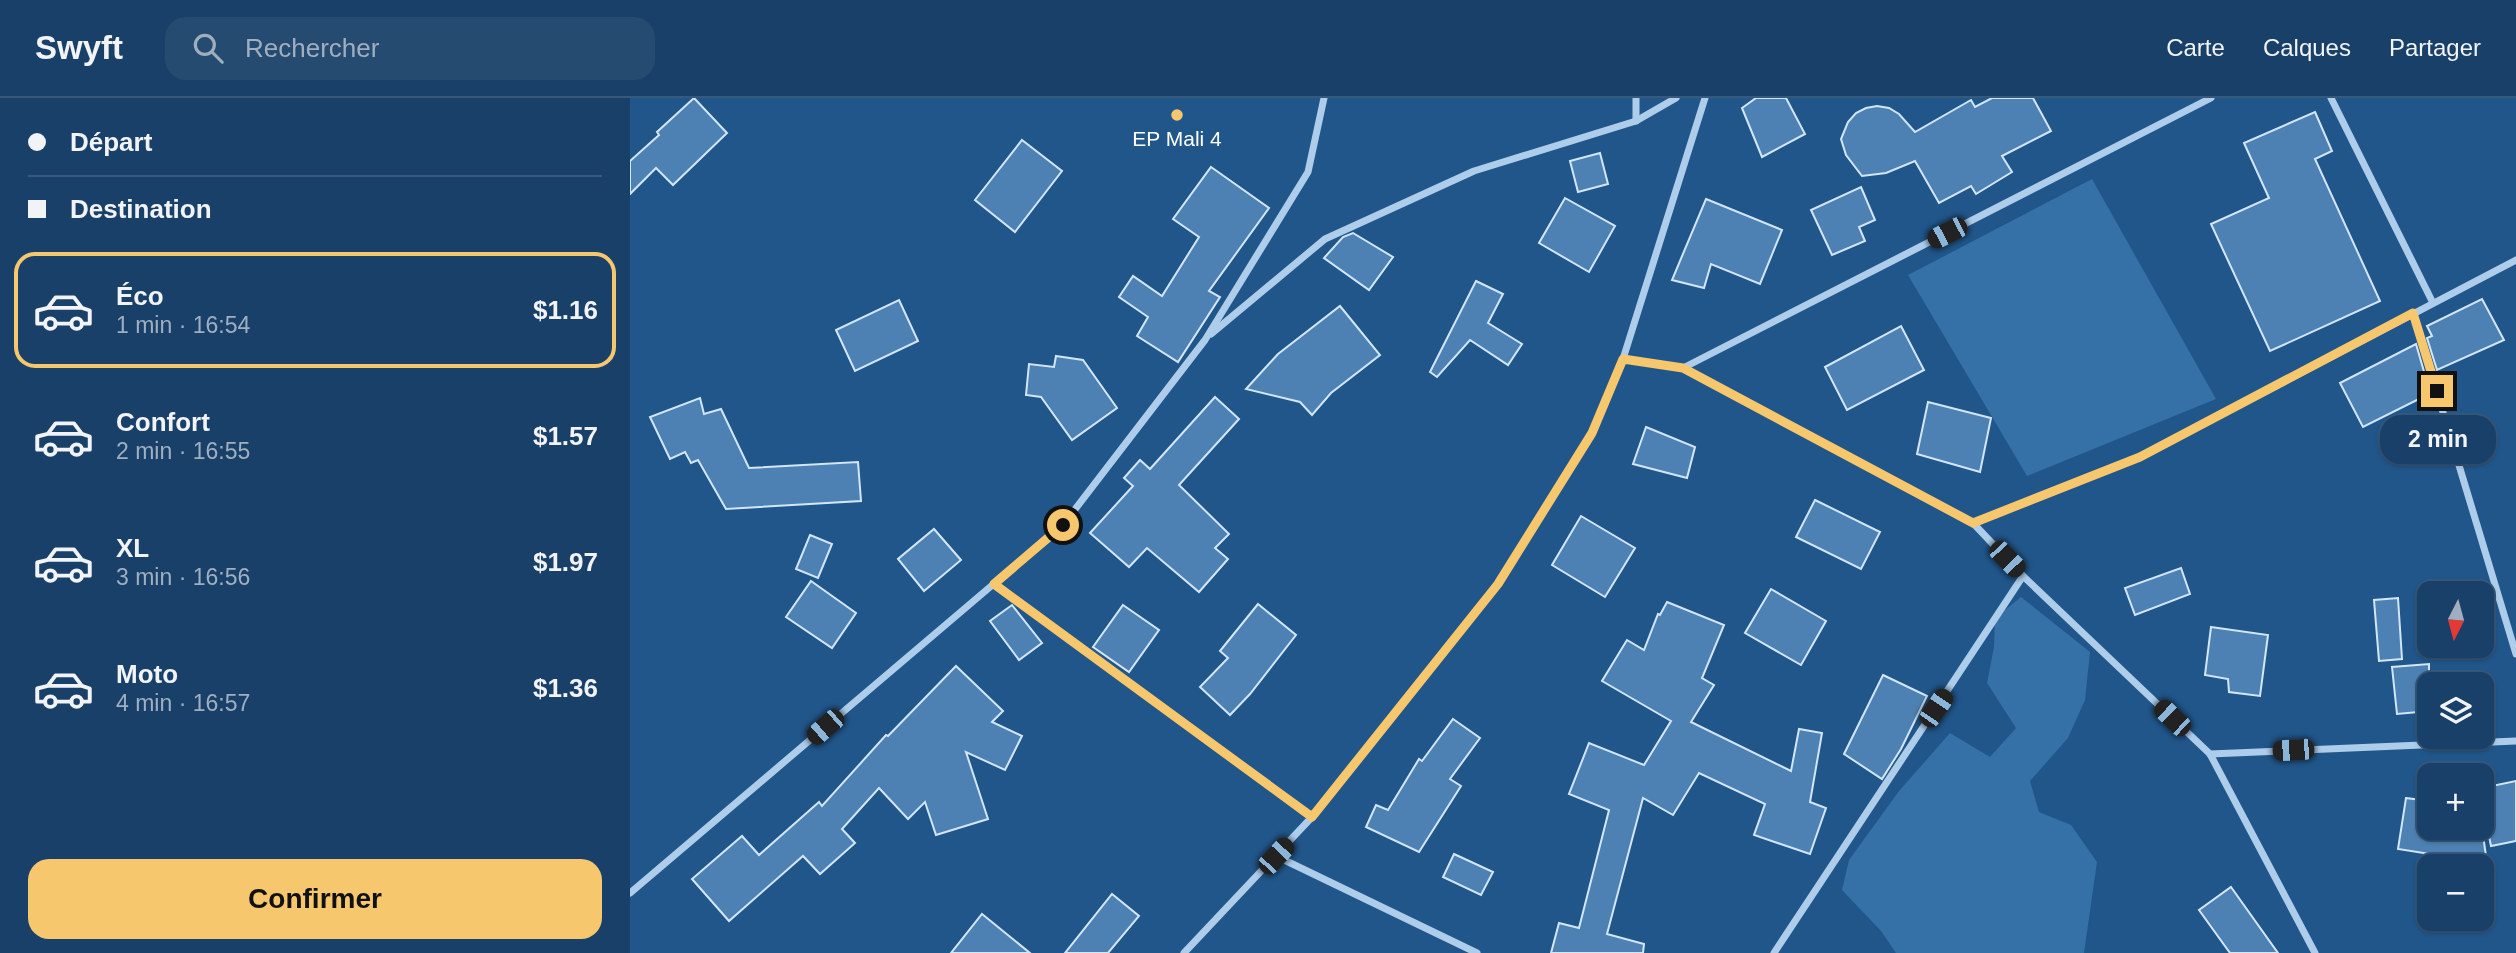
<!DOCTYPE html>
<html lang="fr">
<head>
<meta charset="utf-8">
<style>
  body { margin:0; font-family:Helvetica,sans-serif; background:#264b71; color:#f1f3f6; height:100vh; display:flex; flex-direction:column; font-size:26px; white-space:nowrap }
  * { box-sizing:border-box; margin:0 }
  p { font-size:23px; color:#9fafc0 }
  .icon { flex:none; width:38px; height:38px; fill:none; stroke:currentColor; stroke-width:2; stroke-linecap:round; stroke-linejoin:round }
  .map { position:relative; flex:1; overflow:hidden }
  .details { display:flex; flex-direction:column; background:#194068; width:630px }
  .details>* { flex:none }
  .hud { display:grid; align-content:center; height:154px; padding:0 28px; background:#194068 }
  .needle { width:46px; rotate:186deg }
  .controls { position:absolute; left:1787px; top:483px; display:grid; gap:14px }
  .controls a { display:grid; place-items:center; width:77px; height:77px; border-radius:14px; background:#194068; box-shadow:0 2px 5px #0004,0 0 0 2px #37597c; font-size:35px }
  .end { position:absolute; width:32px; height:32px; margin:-16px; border:9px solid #f7c76e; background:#111; box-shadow:0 0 0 4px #111 }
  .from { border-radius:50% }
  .bubble { position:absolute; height:49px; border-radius:21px; background:#194068; box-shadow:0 2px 5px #0004,0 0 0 2px #37597c; font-size:23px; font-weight:700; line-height:49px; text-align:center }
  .car { position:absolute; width:21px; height:42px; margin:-21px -10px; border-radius:9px; box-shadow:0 0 5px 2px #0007; background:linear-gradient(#222 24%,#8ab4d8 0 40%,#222 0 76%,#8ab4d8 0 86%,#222 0) }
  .hud b { display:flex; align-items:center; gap:24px; height:66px; font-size:26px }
  .hud b+b { border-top:2px solid #37597c }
  .hud i { width:18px; height:18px; background:#f1f3f6 }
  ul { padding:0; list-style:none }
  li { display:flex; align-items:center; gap:21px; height:116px; margin:0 14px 10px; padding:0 14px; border:4px solid transparent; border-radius:21px }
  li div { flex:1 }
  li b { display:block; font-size:26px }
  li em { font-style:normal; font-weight:700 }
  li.on { border-color:#f7c76e }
  li>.icon { width:63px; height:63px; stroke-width:1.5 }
  .action { display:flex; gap:14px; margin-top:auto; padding:14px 28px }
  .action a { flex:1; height:80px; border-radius:21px; background:#f7c76e; color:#111; font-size:28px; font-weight:700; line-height:80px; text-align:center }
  header { display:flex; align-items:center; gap:42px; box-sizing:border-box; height:98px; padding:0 35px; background:#194068; border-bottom:2px solid #37597c }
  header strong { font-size:33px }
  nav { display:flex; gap:38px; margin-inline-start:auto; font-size:24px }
  .search { width:490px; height:63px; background:#264b71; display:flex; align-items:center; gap:18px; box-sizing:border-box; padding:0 24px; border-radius:21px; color:#9fafc0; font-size:26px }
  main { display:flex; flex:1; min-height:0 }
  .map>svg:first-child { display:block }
  .green { fill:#3570a7 }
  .building { fill:#4e81b3; stroke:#d2e6f8; stroke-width:2 }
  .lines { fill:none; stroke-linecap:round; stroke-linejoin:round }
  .street { stroke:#adcdeb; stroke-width:7 }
  .route { stroke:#f7c76e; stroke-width:9 }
  .poi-dot { fill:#f7c76e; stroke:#21568a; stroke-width:2.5 }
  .labels { text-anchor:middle; stroke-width:7; stroke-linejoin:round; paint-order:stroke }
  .poi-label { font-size:21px; fill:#fff; stroke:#21568a }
</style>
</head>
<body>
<header>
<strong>Swyft</strong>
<div class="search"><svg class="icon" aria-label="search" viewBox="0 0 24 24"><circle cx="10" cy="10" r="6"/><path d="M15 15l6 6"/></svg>Rechercher</div>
<nav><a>Carte</a><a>Calques</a><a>Partager</a></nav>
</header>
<main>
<section class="details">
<div class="hud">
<b><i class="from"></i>Départ</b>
<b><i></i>Destination</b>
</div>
<ul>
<li class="on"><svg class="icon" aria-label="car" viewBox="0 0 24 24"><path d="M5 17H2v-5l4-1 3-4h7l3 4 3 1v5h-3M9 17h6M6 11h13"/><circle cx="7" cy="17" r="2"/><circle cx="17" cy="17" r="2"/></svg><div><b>Éco</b><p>1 min · 16:54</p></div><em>$1.16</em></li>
<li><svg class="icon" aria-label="car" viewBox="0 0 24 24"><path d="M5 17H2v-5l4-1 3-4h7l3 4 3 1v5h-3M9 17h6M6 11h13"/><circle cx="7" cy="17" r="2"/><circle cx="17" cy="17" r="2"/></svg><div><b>Confort</b><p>2 min · 16:55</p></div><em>$1.57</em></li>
<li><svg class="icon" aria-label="car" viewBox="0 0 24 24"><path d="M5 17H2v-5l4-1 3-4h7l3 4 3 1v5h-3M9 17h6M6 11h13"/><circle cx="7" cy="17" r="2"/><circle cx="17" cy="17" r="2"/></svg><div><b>XL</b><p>3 min · 16:56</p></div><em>$1.97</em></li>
<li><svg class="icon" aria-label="car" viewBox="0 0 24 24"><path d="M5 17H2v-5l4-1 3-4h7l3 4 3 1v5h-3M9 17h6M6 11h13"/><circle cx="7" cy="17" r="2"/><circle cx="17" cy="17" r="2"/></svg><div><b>Moto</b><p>4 min · 16:57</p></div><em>$1.36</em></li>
</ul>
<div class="action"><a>Confirmer</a></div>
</section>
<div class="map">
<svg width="1886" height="855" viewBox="0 0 1886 855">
  <rect width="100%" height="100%" fill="#21568a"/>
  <!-- green -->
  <g class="green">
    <path d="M1462 81 1586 301 1397 378 1278 177Z"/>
    <path d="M1391 499 1460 554 1455 602 1438 640 1400 683 1409 714 1441 727 1467 764 1454 855H1266L1251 833 1212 792 1219 762 1269 693 1320 635 1360 659 1386 630 1357 585 1364 549 1365 520Z"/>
  </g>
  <!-- building -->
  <g class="building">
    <path d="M64 0 97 35 43 87 26 70 0 96V63L29 37 27 34Z"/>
    <path d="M1126 0H1156L1175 36 1132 59 1112 10Z"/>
    <path d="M1362 0H1403L1421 33 1372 58 1382 74 1346 96 1341 88 1309 105 1285 63 1256 75 1232 78 1216 57 1211 41 1218 24 1226 15 1236 10 1247 8 1259 10 1269 16 1285 34 1341 2 1345 9Z"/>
    <path d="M1685 14 1702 53 1685 61 1750 203 1640 253 1581 126 1639 100 1614 45Z"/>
    <path d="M392 42 432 73 385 134 345 102Z"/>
    <path d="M970 55 978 86 948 94 940 63Z"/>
    <path d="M581 69 639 110 579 193 590 199 548 264 507 238 518 219 489 199 503 178 532 198 569 139 543 121Z"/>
    <path d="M1231 89 1245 122 1229 129 1235 143 1202 157 1181 112Z"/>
    <path d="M935 100 985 128 959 174 909 145Z"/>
    <path d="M1076 101 1152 132 1130 186 1081 166 1074 190 1042 182Z"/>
    <path d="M723 135 763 159 739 192 694 160 713 139Z"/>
    <path d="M846 183 873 196 858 225 892 246 878 267 840 242 807 279 800 274Z"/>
    <path d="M1852 201 1874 242 1807 272 1797 240 1802 238 1797 228Z"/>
    <path d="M269 202 288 243 225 273 206 232Z"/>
    <path d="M710 208 750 257 701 295 682 317 670 304 616 291 648 256Z"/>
    <path d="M1271 228 1294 272 1217 312 1195 269Z"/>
    <path d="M1786 246 1795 277 1790 279 1799 296 1733 329 1710 285Z"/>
    <path d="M426 258 453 262 487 310 442 342 411 299 396 297 399 266 424 269Z"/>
    <path d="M585 299 609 321 549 387 599 436 585 450 598 461 569 494 517 450 499 469 460 435 503 388 494 380 510 362 520 371Z"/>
    <path d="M70 300 74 316 91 311 119 370 228 364 231 403 96 411 68 362 61 365 55 354 40 361 20 319Z"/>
    <path d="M1298 304 1361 320 1350 374 1287 356Z"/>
    <path d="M1016 329 1065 349 1057 380 1003 366Z"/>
    <path d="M1185 402 1250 434 1231 471 1166 439Z"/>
    <path d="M951 418 1005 450 975 499 922 467Z"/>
    <path d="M304 431 331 462 294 493 268 461Z"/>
    <path d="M180 437 202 446 188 480 166 471Z"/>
    <path d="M1551 470 1560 496 1505 517 1495 490Z"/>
    <path d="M181 483 226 515 202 550 156 519Z"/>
    <path d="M1141 491 1196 523 1171 567 1115 535Z"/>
    <path d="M1768 500 1772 561 1749 563 1744 502Z"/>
    <path d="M1037 504 1094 527 1072 580 1084 587 1061 624 1161 673 1169 631 1192 635 1180 704 1196 710 1180 756 1124 737 1135 706 1069 675 1043 717 1013 700 977 836 1014 846 1013 855H921L929 825 949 830 979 712 939 696 959 645 1014 667 1041 623 972 583 997 542 1014 552 1028 516 1030 517Z"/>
    <path d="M628 506 666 537 620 596 600 617 570 589 598 560 590 553Z"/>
    <path d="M382 507 412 545 389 562 360 523Z"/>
    <path d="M493 507 529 532 499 574 463 549Z"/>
    <path d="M1581 529 1638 537 1630 598 1599 594 1598 581 1575 577Z"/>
    <path d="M1799 566V613L1767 616 1762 569Z"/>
    <path d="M326 568 373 613 362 624 392 638 375 672 336 654 358 721 306 737 295 704 278 721 249 690 212 731 225 745 190 776 173 758 99 823 62 781 112 738 129 757 189 704 192 708 256 637 258 638Z"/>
    <path d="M1253 577 1297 598 1271 651 1252 681 1214 656Z"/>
    <path d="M823 621 850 640 820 681 831 688 789 754 736 729 746 707 758 712 789 661 792 663Z"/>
    <path d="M1886 683V743L1861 748 1852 703V690Z"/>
    <path d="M1776 700 1799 703V730H1852L1857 765 1768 751Z"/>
    <path d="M824 756 863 774 851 797 813 779Z"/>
    <path d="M1601 789 1648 855H1600L1569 812Z"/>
    <path d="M482 796 509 818 478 855H435Z"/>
    <path d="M352 816 400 855H321Z"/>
  </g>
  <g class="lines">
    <!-- street -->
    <g class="street">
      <path d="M1006 0V23"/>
      <path d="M1701 0 1803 205"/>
      <path d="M1783 215 1886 556"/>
      <path d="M581 236 695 141 844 73 1006 23 1046 0"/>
      <path d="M993 261 1053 270 1343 425 1393 478 1580 656 1685 855"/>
      <path d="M1053 270 1581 0"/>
      <path d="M1343 425 1510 359 1886 162"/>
      <path d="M364 486 682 719"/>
      <path d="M1580 656 1886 643"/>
      <path d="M646 758 847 855"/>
      <path d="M0 795 433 427 575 242 678 74 694 0"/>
      <path d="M554 855 682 719 868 486 962 335 993 261 1075 0"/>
      <path d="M1144 855 1393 478"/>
    </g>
  </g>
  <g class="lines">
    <!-- route -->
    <path class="route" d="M433 427 364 486 682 719 868 486 962 335 993 261 1053 270 1343 425 1510 359 1783 215 1807 293"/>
  </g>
  <!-- markers -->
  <circle class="poi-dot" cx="547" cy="17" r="7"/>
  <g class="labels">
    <!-- poi labels -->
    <g class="poi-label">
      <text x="547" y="48">EP Mali 4</text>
    </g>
  </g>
</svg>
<div class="controls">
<a><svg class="needle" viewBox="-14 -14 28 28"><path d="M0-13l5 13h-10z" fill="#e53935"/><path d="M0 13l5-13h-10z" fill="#9fafc0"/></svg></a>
<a><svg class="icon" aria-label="layers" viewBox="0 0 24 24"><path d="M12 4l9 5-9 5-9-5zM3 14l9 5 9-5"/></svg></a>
<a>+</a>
<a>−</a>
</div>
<i class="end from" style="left:433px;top:427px"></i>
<i class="end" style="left:1807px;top:293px"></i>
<div class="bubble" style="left:1750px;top:317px;width:116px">2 min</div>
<i class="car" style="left:1317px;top:135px;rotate:243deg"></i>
<i class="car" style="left:1377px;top:461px;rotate:136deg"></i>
<i class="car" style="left:1306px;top:610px;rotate:34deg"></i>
<i class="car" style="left:1542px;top:620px;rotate:314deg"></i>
<i class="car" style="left:195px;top:629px;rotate:229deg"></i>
<i class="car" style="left:1663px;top:652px;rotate:267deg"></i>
<i class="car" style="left:646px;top:758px;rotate:43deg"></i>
</div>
</main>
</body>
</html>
